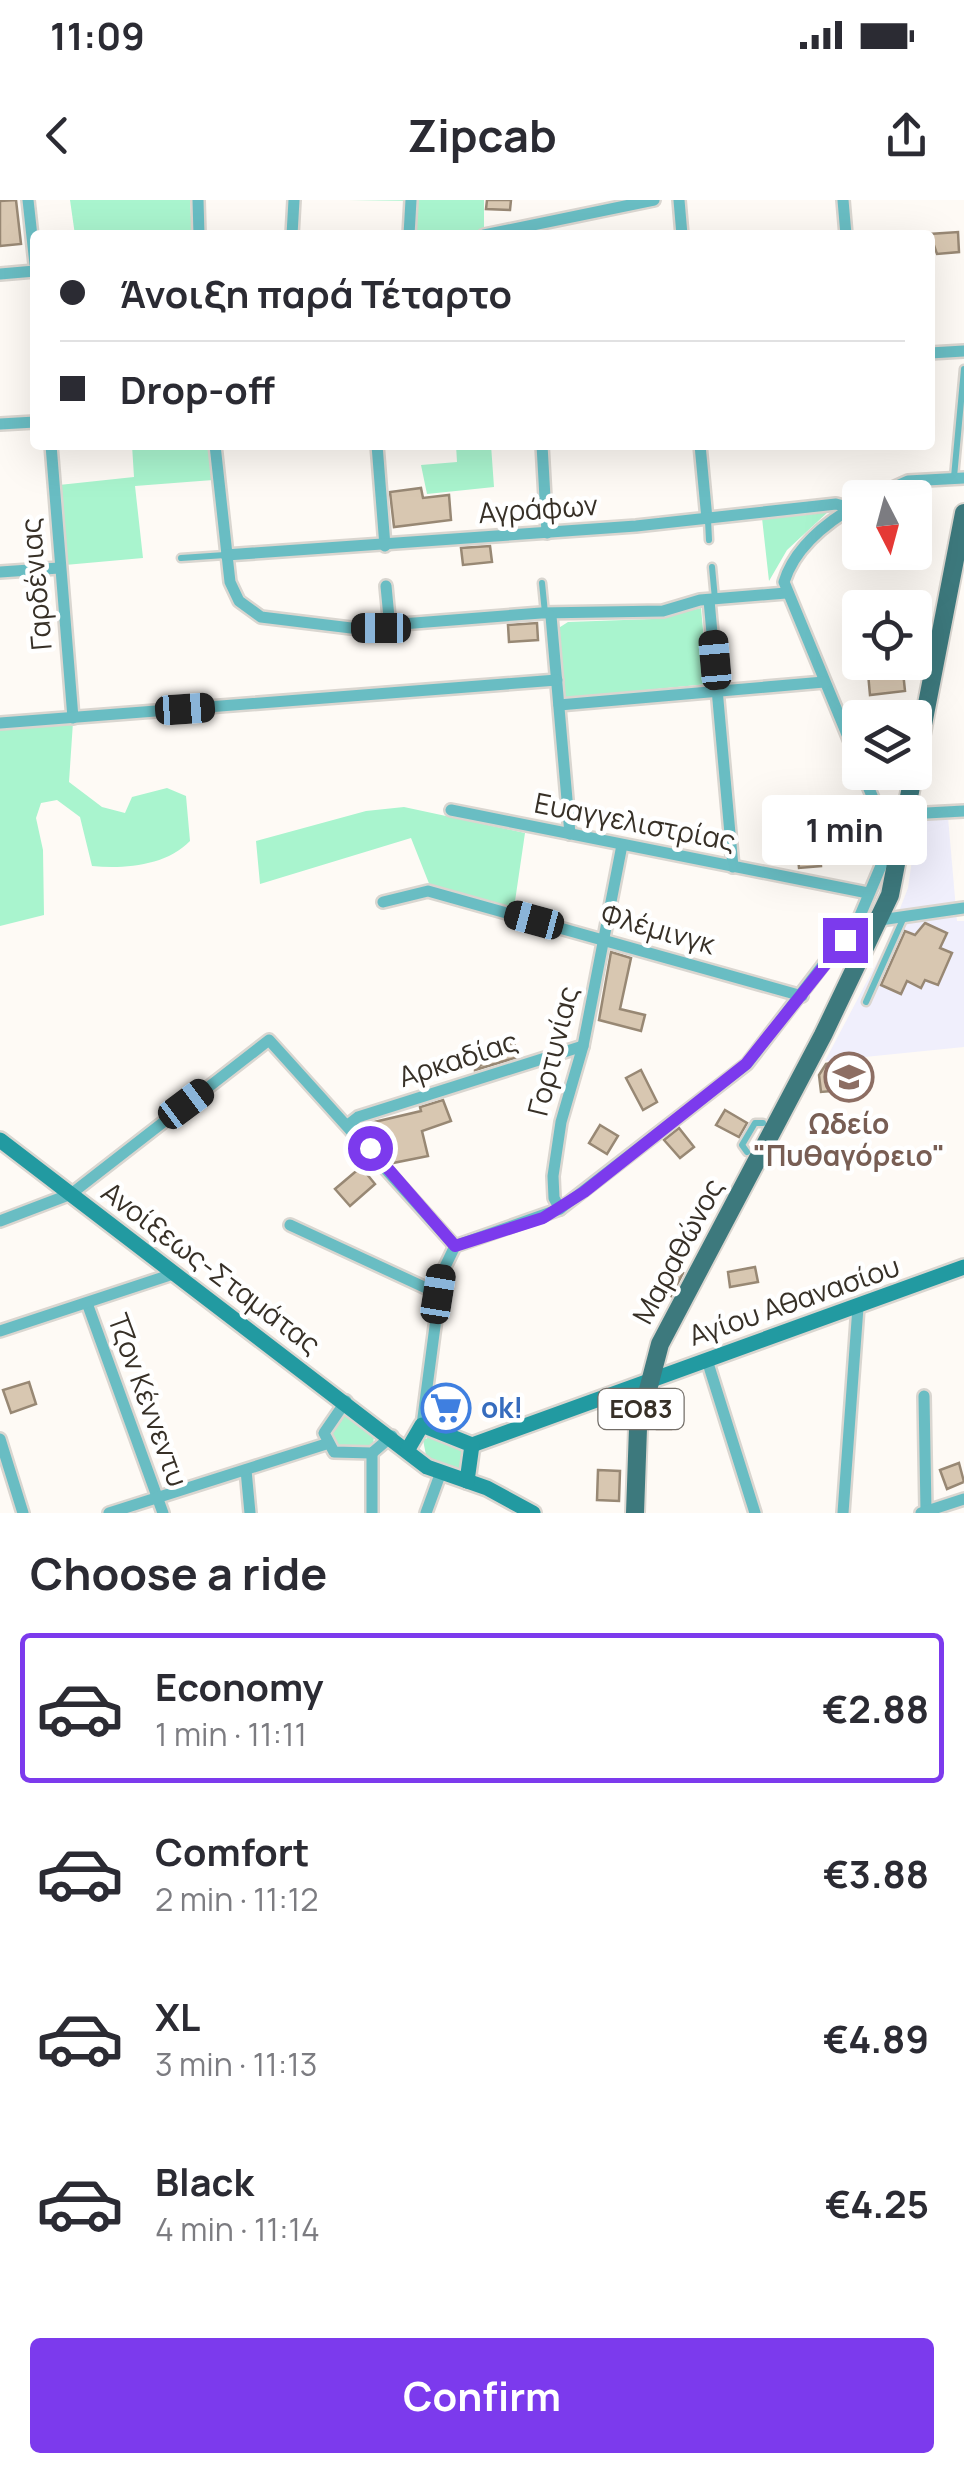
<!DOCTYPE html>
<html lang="en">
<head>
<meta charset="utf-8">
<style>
  body { margin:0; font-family:Manrope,sans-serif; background:#f7f7f7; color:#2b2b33; height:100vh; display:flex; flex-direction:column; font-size:38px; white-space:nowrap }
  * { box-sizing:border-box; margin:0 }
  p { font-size:32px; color:#7c7c81 }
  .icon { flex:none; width:55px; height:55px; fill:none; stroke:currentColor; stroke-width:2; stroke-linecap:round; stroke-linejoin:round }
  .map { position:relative; height:1313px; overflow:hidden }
  .sheet { display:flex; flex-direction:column; background:#fff; flex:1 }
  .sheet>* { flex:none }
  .top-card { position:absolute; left:30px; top:30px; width:905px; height:220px; border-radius:10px; box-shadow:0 10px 40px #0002; display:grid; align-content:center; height:220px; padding:0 30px; background:#fff }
  .needle { width:65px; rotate:174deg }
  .tools { position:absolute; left:842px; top:280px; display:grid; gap:20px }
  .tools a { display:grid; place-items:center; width:90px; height:90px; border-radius:10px; background:#fff; box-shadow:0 10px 40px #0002; font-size:50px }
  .end { position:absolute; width:45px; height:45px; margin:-22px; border:12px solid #7c3aed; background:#fff; box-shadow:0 0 0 5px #fff }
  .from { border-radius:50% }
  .bubble { position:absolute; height:70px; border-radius:10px; background:#fff; box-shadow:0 10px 40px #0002; font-size:32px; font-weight:700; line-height:70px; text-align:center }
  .car { position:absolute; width:30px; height:60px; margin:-30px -15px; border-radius:12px; box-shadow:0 0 8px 2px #0007; background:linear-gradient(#222 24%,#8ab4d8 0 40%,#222 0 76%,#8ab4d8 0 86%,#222 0) }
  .top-card b { display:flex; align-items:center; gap:35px; height:95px; font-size:38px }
  .top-card b+b { border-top:2px solid #e1e1e2 }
  .top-card i { width:25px; height:25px; background:#2b2b33 }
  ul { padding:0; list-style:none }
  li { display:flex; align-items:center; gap:30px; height:150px; margin:0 20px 15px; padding:0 10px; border:5px solid transparent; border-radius:10px }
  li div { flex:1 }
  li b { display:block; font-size:38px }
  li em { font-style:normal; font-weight:700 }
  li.current { border-color:#7c3aed }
  li>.icon { width:90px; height:90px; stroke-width:1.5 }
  h2 { padding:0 30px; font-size:45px; line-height:120px }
  .button { display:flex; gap:20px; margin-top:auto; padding:20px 30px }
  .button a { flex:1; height:115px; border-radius:10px; background:#7c3aed; color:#fff; font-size:40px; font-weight:700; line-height:115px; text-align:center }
  .status { display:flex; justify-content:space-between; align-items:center; height:70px; padding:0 50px; background:#fff; direction:ltr }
  .status svg { height:28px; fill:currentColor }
  header { display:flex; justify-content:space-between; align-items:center; height:130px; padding:0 30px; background:#fff; font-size:45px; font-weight:700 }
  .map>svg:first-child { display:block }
  .commercial { fill:#f0effc }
  .green { fill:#a9f4ce }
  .building { fill:#d8c7b1; stroke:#988874; stroke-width:2.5 }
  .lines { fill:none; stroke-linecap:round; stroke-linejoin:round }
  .lane-casing { stroke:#dad6d0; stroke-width:11 }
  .street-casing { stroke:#dad6d0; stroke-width:16 }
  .secondary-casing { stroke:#dad6d0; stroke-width:20 }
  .primary-casing { stroke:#dad6d0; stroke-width:22 }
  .lane { stroke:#69bdc3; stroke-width:6 }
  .street { stroke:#69bdc3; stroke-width:11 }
  .secondary { stroke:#229aa1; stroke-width:15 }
  .primary { stroke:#3d797d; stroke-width:18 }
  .route { stroke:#7c3aed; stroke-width:12 }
  .labels { text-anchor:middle; stroke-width:9; stroke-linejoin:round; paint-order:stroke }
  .shield { fill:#fff; stroke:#736e68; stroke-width:2.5 }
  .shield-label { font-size:25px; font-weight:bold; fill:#373027 }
  .street-label { font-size:28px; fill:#373027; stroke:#fff }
  .education-label { font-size:28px; font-weight:bold; fill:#785e54; stroke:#fff }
  .shop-label { font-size:28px; font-weight:bold; fill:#366cbe; stroke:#fff; text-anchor:start }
</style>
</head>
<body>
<div class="status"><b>11:09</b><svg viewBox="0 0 49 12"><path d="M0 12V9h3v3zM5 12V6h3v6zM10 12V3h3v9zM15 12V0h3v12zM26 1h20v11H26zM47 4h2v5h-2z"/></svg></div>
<header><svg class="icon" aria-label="back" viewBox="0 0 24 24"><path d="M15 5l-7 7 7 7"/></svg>Zipcab<svg class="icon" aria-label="share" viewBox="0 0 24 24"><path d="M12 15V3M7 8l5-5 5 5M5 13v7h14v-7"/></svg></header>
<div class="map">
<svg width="964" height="1313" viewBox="0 0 964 1313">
  <rect width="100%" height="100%" fill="#fefaf5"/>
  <!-- commercial -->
  <path class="commercial" d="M948 617 957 721H964V847L825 861 885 747 908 688 918 618Z"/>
  <!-- green -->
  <g class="green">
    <path d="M70 0H190L192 35H75Z"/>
    <path d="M349 0H484V35H415L417 1Z"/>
    <path d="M132 245H209L213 280 135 286 143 358 65 365 59 285 134 277Z"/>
    <path d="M456 245H491L494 287 427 294 421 265 457 262Z"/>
    <path d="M830 310 787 350 769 381 762 318Z"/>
    <path d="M701 408 708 484 565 498 557 429 568 422 652 419Z"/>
    <path d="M73 522 69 582 102 607 125 613 132 597 167 588 186 596 190 641C166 666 124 669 92 666L80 617 57 600 41 603 36 618 43 650 44 715 0 726V527Z"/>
    <path d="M404 607 525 633 514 708 430 686 411 638 260 684 256 641 366 611Z"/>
    <path d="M343 1213 374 1235 373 1247 338 1249 330 1239V1227Z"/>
    <path d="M432 1236 464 1250 461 1273 427 1260 423 1240Z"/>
  </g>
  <!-- building -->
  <g class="building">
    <path d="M16 0 21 44 0 46V1Z"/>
    <path d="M487 0H511L510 10 486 9Z"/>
    <path d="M958 32 959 52 937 54 930 34Z"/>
    <path d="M421 288 423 298 449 295 451 320 394 327 390 292Z"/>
    <path d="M490 346 492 362 463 365 461 348Z"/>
    <path d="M909 393 910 408H879L878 394Z"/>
    <path d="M537 423 538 440 509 442 508 425Z"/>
    <path d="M867 462H902L905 491 870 495Z"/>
    <path d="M819 636 821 666 799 668 796 638Z"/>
    <path d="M925 723 947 733 940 748 952 753 938 785 925 780 921 788 907 781 901 794 881 785 905 731 915 735Z"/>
    <path d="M611 752 631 758 620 809 645 815 641 831 599 820Z"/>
    <path d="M514 842 518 857 475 870V869Z"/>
    <path d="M852 860 855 889 821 892 819 875 826 864Z"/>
    <path d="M641 870 657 902 643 910 626 878Z"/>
    <path d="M443 900 451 921 422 931 428 956 393 963 388 950 382 951 375 943 370 923 421 911 420 907Z"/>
    <path d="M725 910 747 923 739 937 716 925Z"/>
    <path d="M600 925 618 936 607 954 589 943Z"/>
    <path d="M679 928 694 947 680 958 664 940Z"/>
    <path d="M361 967 375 984 350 1006 335 989Z"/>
    <path d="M666 1065 683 1073 671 1096 655 1088Z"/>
    <path d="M755 1067 758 1082 730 1087 728 1072Z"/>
    <path d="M29 1182 36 1204 11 1213 3 1190Z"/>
    <path d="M658 1202H671V1229H657Z"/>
    <path d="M959 1263 964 1282 947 1289 940 1270Z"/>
    <path d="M598 1270 620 1271 619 1301 597 1300Z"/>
  </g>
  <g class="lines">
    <!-- lane casing -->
    <g class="lane-casing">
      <g id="lane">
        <path d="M954 277 964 169"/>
        <path d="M708 320 709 340"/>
        <path d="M181 358 225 355"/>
        <path d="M712 367 715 399"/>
        <path d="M542 383 545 413"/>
        <path d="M866 802 904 717"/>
        <path d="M747 952 742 945 755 923H763"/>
      </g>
    </g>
    <!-- street casing -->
    <g class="street-casing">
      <g id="street">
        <path d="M28 0 35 64"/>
        <path d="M198 0 199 35"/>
        <path d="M679 0 682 35"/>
        <path d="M843 0 846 35"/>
        <path d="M292 35 294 0"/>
        <path d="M409 35 411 0"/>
        <path d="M484 35 654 0"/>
        <path d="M0 74 35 71"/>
        <path d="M930 153 964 151"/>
        <path d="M0 224 35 222"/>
        <path d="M51 245 73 518"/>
        <path d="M215 245 230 382 239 401 261 417 351 428 541 413 663 411 700 400 786 393"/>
        <path d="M377 245 385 346"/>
        <path d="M542 245 547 333"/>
        <path d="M700 245 707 319"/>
        <path d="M870 298 908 281 964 278"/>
        <path d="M860 303C828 321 795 346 784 382L860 566"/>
        <path d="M226 355 636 326 836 304 851 308"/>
        <path d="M0 372 59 368"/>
        <path d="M386 386 390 428"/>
        <path d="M709 400 733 667"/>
        <path d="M551 416 570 634"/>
        <path d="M559 505 824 482"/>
        <path d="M0 523 557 480"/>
        <path d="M862 572 883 622"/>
        <path d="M451 610 868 693"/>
        <path d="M383 702 428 691 802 796"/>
        <path d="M880 720 964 708"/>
        <path d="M349 924 358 917 583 846"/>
        <path d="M560 1009 554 998 553 976 561 922 583 846 622 645"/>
        <path d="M0 1021 71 994 269 840 455 1046"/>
        <path d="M290 1025 439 1094"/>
        <path d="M87 1103 163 1313"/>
        <path d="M0 1131 176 1073"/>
        <path d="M707 1160 755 1313"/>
        <path d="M924 1196 926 1311"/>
        <path d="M346 1201 324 1233 334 1252 372 1253 392 1236"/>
        <path d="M422 1225 442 1073 455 1046 560 1009 747 864 859 718 883 661V622L908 614 964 611"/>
        <path d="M0 1239 23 1313"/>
        <path d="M372 1253V1313"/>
        <path d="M246 1270 250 1313"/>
        <path d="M109 1313 326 1244"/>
        <path d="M426 1313 441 1272"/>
        <path d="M843 1313 858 1107"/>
        <path d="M921 1313 964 1299"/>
      </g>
    </g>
    <!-- secondary casing -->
    <g class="secondary-casing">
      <g id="secondary">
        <path d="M0 940 427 1267 487 1288 533 1313"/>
        <path d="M472 1245 964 1067"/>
        <path d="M408 1249 422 1225 472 1245 467 1281"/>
      </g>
    </g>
    <!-- primary casing -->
    <g class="primary-casing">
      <path id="primary" d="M635 1313 638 1228 660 1144 823 835 890 695 964 313"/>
    </g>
    <!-- lane -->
    <use href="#lane" class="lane"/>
    <!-- street -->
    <use href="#street" class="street"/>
    <!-- secondary -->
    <use href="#secondary" class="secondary"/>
    <!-- primary -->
    <use href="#primary" class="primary"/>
  </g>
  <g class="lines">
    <!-- route -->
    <path class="route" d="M370 948 455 1046 543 1018 584 992 746 864 845 740"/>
  </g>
  <!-- icons -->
  <defs>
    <g id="school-ring" transform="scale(2.5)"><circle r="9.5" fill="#fff" stroke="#8d6e63" stroke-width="1.5"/><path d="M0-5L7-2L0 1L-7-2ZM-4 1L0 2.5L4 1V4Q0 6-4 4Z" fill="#8d6e63"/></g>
    <g id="supermarket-ring" transform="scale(2.5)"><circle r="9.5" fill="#fff" stroke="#3f7fe0" stroke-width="1.5"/><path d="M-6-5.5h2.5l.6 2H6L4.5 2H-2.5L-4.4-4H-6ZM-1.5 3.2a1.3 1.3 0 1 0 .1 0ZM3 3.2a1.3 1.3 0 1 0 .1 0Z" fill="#3f7fe0"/></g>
  </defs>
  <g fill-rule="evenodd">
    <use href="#school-ring" x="849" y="877"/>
    <use href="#supermarket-ring" x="446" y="1208"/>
  </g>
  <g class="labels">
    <!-- shield labels -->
    <rect class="shield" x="598.5" y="1189" width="85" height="40" rx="8"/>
    <g class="shield-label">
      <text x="641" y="1218">ΕΟ83</text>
    </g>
    <!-- street labels -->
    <g class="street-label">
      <text transform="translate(538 309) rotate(-4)" y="10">Αγράφων</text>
      <text transform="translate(36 384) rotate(-95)" y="10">Γαρδένιας</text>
      <text transform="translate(635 622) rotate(11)" y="10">Ευαγγελιστρίας</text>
      <text transform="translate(658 729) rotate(16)" y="10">Φλέμινγκ</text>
      <text transform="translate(553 851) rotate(-76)" y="10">Γορτυνίας</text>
      <text transform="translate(458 859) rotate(-18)" y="10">Αρκαδίας</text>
      <text transform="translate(678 1051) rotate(-62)" y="10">Μαραθώνος</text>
      <text transform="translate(211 1068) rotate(37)" y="10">Ανοίξεως-Σταμάτας</text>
      <text transform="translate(794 1101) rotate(-19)" y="10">Αγίου Αθανασίου</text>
      <text transform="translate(148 1200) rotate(70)" y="10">Τζον Κέννεντυ</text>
    </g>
    <!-- education labels -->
    <g class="education-label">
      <text x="849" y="934">Ωδείο<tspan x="849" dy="32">"Πυθαγόρειο"</tspan></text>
    </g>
    <!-- shop labels -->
    <g class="shop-label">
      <text x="481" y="1218">ok!</text>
    </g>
  </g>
</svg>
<div class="tools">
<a><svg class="needle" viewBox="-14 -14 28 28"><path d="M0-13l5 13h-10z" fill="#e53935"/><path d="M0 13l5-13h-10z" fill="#7c7c81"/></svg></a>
<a><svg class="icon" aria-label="locate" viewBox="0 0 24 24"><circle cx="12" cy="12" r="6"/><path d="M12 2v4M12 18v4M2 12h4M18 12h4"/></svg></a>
<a><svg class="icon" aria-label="layers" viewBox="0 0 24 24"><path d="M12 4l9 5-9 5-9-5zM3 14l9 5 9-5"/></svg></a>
</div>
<i class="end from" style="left:370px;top:948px"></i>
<i class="end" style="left:845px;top:740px"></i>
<div class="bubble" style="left:762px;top:595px;width:165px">1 min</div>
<i class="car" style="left:381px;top:428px;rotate:270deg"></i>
<i class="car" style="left:715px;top:460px;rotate:355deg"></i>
<i class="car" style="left:185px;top:509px;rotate:86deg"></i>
<i class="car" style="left:534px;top:720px;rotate:285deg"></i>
<i class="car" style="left:186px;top:904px;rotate:53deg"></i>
<i class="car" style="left:438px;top:1094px;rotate:9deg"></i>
<div class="top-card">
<b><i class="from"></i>Άνοιξη παρά Τέταρτο</b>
<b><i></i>Drop-off</b>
</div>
</div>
<section class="sheet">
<h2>Choose a ride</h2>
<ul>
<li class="current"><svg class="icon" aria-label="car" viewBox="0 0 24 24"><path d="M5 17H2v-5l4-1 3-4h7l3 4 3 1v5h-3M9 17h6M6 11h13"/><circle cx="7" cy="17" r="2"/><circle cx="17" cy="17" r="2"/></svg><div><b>Economy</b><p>1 min · 11:11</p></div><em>€2.88</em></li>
<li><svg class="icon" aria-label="car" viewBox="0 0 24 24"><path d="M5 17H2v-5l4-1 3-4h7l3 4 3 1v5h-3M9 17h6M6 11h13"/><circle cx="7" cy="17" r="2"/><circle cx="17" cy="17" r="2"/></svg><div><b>Comfort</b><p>2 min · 11:12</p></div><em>€3.88</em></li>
<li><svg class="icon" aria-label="car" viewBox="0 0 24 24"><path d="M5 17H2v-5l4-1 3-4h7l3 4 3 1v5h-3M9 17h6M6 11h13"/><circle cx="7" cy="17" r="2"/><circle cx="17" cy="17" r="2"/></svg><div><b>XL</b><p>3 min · 11:13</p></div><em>€4.89</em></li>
<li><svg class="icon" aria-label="car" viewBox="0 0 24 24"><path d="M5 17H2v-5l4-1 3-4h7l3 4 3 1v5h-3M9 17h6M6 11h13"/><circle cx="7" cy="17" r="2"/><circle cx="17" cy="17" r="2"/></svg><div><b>Black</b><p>4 min · 11:14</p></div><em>€4.25</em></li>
</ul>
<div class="button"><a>Confirm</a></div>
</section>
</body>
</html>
